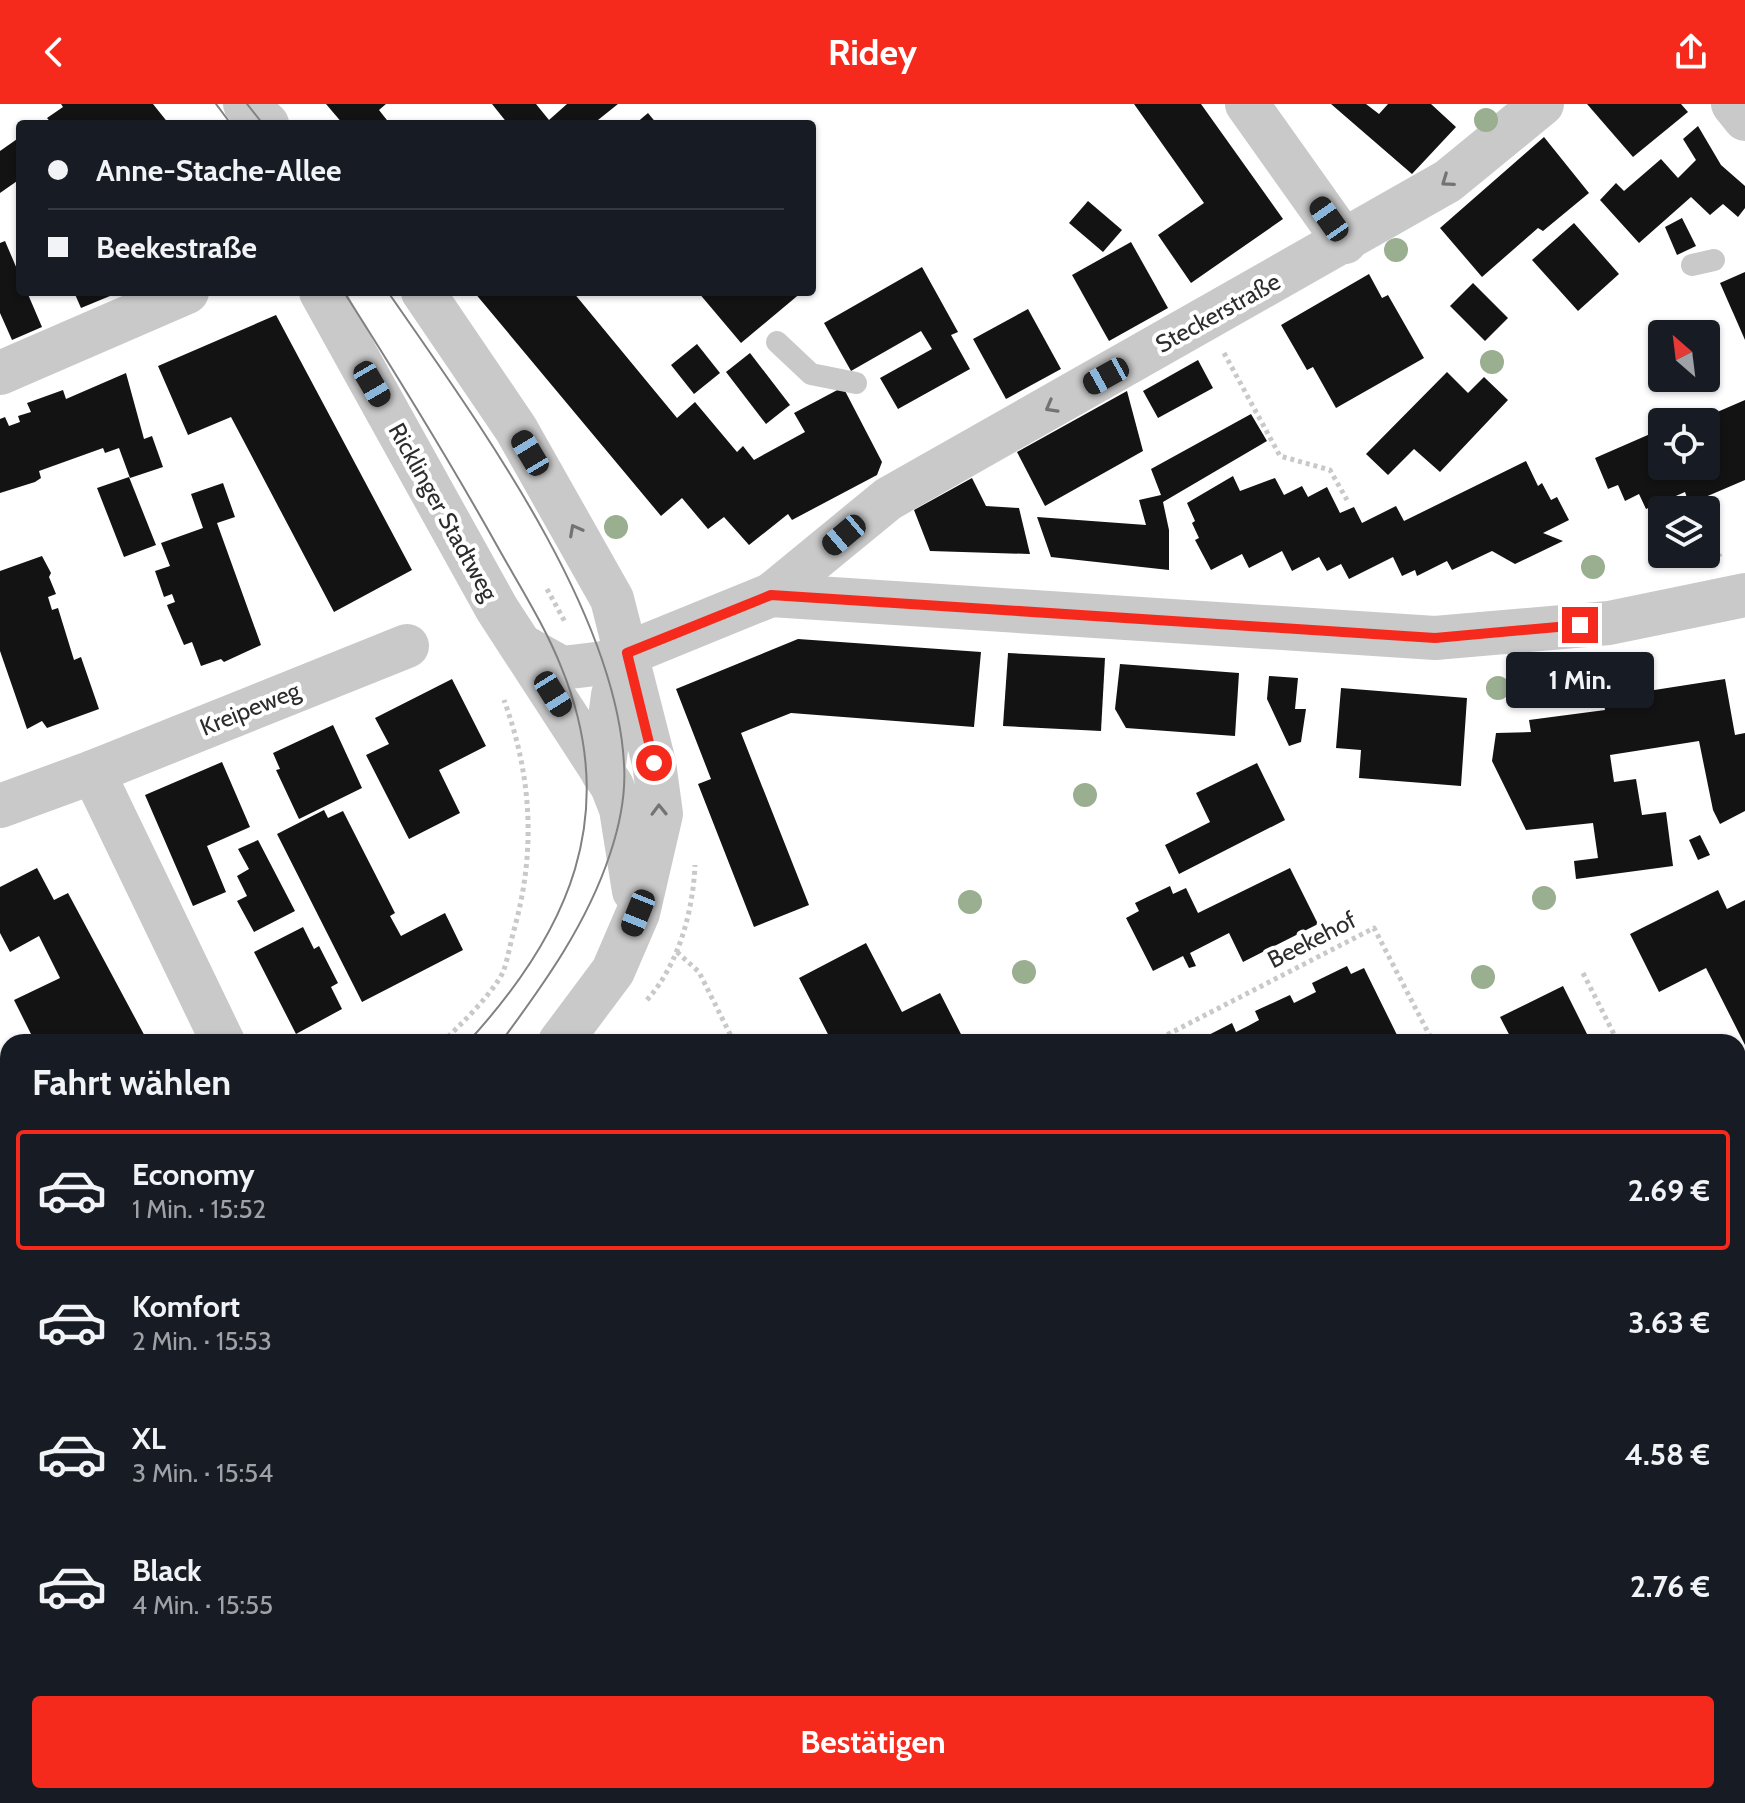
<!DOCTYPE html>
<html lang="de">
<head>
<meta charset="utf-8">
<style>
  body { margin:0; font-family:Cabin,sans-serif; background:#20242c; color:#f1f3f6; height:100vh; display:flex; flex-direction:column; font-size:30px; white-space:nowrap }
  * { box-sizing:border-box; margin:0 }
  p { font-size:26px; color:#9ea1a6 }
  .icon { flex:none; width:44px; height:44px; fill:none; stroke:currentColor; stroke-width:2; stroke-linecap:round; stroke-linejoin:round }
  .map { position:relative; flex:1; overflow:hidden }
  .details { position:absolute; left:0px; top:930px; width:1746px; height:770px; display:flex; flex-direction:column; background:#171b24; border-radius:24px 24px 0 0; box-shadow:0 2px 6px #0004 }
  .details>* { flex:none }
  .top-card { position:absolute; left:16px; top:16px; width:800px; height:176px; border-radius:8px; box-shadow:0 2px 6px #0004; display:grid; align-content:center; height:176px; padding:0 32px; background:#171b24 }
  .needle { width:52px; rotate:332deg }
  .tools { position:absolute; left:1648px; top:216px; display:grid; gap:16px }
  .tools a { display:grid; place-items:center; width:72px; height:72px; border-radius:8px; background:#171b24; box-shadow:0 2px 6px #0004; font-size:40px }
  .end { position:absolute; width:36px; height:36px; margin:-18px; border:10px solid #f52a1c; background:#fff; box-shadow:0 0 0 4px #fff }
  .from { border-radius:50% }
  .bubble { position:absolute; height:56px; border-radius:8px; background:#171b24; box-shadow:0 2px 6px #0004; font-size:26px; font-weight:700; line-height:56px; text-align:center }
  .car { position:absolute; width:24px; height:48px; margin:-24px -12px; border-radius:10px; box-shadow:0 0 6px 2px #0007; background:linear-gradient(#222 24%,#8ab4d8 0 40%,#222 0 76%,#8ab4d8 0 86%,#222 0) }
  .top-card b { display:flex; align-items:center; gap:28px; height:76px; font-size:30px }
  .top-card b+b { border-top:2px solid #363941 }
  .top-card i { width:20px; height:20px; background:#f1f3f6 }
  ul { padding:0; list-style:none }
  li { display:flex; align-items:center; gap:24px; height:120px; margin:0 16px 12px; padding:0 16px; border:4px solid transparent; border-radius:8px }
  li div { flex:1 }
  li b { display:block; font-size:30px }
  li em { font-style:normal; font-weight:700 }
  li.selected { border-color:#f52a1c }
  li>.icon { width:72px; height:72px; stroke-width:1.5 }
  h2 { padding:0 32px; font-size:36px; line-height:96px }
  .button { display:flex; gap:16px; margin-top:auto; padding:16px 32px }
  .button a { flex:1; height:92px; border-radius:8px; background:#f52a1c; color:#fff; font-size:32px; font-weight:700; line-height:92px; text-align:center }
  header { display:flex; justify-content:space-between; align-items:center; height:104px; padding:0 32px; background:#f52a1c; color:#fff; font-size:36px; font-weight:700 }
  .map>svg:first-child { display:block }
  .green { fill:#dfebd7 }
  .building { fill:#131313 }
  .lines { fill:none; stroke-linecap:round; stroke-linejoin:round }
  .path { stroke:#c9c9c9; stroke-width:5; stroke-dasharray:4 4; stroke-linecap:butt }
  .service { stroke:#c9c9c9; stroke-width:22 }
  .minor { stroke:#c9c9c9; stroke-width:44 }
  .tertiary { stroke:#c9c9c9; stroke-width:44 }
  .tram { stroke:#818181; stroke-width:2 }
  .tree { fill:#9aae90 }
  .oneway { stroke:#737373 }
  .route { stroke:#f52a1c; stroke-width:10 }
  .labels { text-anchor:middle; stroke-width:8; stroke-linejoin:round; paint-order:stroke }
  .street-label { font-size:24px; fill:#2c2c2c; stroke:#fff }
</style>
</head>
<body>
<header><svg class="icon" aria-label="back" viewBox="0 0 24 24"><path d="M15 5l-7 7 7 7"/></svg>Ridey<svg class="icon" aria-label="share" viewBox="0 0 24 24"><path d="M12 15V3M7 8l5-5 5 5M5 13v7h14v-7"/></svg></header>
<div class="map">
<svg width="1745" height="1699" viewBox="0 0 1745 1699">
  <rect width="100%" height="100%" fill="#fff"/>
  <!-- green -->
  <g class="green">
    <path d="M8 1463V1692H554L558 1699H0V1470Z"/>
    <path d="M634 1692H1042L1046 1699H637Z"/>
  </g>
  <!-- building -->
  <g class="building">
    <path d="M61 0H153L169 20H52L47 14 63 3Z"/>
    <path d="M326 0H386L379 6 390 20H343Z"/>
    <path d="M492 0H536L549 16 567 0H618L593 20H508Z"/>
    <path d="M1134 0H1201L1283 115 1191 179 1158 131 1204 99Z"/>
    <path d="M1331 0H1366L1379 10 1388 0H1431L1456 23 1412 70Z"/>
    <path d="M1587 0H1681L1688 8 1633 53Z"/>
    <path d="M648 9 657 20H635Z"/>
    <path d="M1698 22 1721 61 1745 82V104L1738 113 1723 100 1710 111 1691 93 1639 139 1600 96 1616 79 1624 87 1661 55 1678 74 1696 56 1683 35Z"/>
    <path d="M20 33V75L0 89V47Z"/>
    <path d="M1544 33 1589 89 1543 127 1538 124 1482 173 1440 124Z"/>
    <path d="M1088 97 1122 126 1103 148 1069 119Z"/>
    <path d="M1682 114 1696 142 1677 151 1665 123Z"/>
    <path d="M1574 119 1619 170 1578 207 1532 156Z"/>
    <path d="M5 137 20 172V188H27L42 223 12 236 0 209V139Z"/>
    <path d="M1131 138 1168 204 1109 237 1072 171Z"/>
    <path d="M922 163 958 228 951 231 970 265 898 305 880 274 932 245 921 227 851 267 824 219Z"/>
    <path d="M1745 168V236L1720 179Z"/>
    <path d="M1369 170 1382 194 1388 191 1424 254 1336 304 1313 263 1307 266 1281 221Z"/>
    <path d="M1473 179 1508 214 1485 237 1450 202Z"/>
    <path d="M74 188H108L110 192 81 204Z"/>
    <path d="M474 188H573L677 314 695 298 737 348 743 342 754 356 805 328 794 309 843 283 882 358 877 371 792 416 788 410 749 441 724 413 708 425 682 394 661 412Z"/>
    <path d="M698 188H802L741 239Z"/>
    <path d="M1028 205 1061 265 1006 295 973 235Z"/>
    <path d="M276 211 412 466 334 508 231 313 188 331 158 262Z"/>
    <path d="M697 240 720 269 694 290 671 261Z"/>
    <path d="M750 249 790 301 766 320 726 268Z"/>
    <path d="M1198 256 1213 284 1158 314 1143 287Z"/>
    <path d="M1447 268 1468 289 1484 273 1508 296 1440 368 1414 345 1388 371 1366 350Z"/>
    <path d="M126 269 144 335 152 332 163 363 130 374 119 344 105 349 103 344 39 367 41 374 35 378 0 389V315L5 313 9 322 20 318 18 312 31 308 27 299 63 286 66 295Z"/>
    <path d="M1127 287 1143 347 1045 402 1017 348Z"/>
    <path d="M1745 296V376L1689 400 1685 388 1646 405 1639 390 1625 397 1618 381 1608 385 1595 354 1657 327 1662 332V362H1706V318H1694Z"/>
    <path d="M1251 310 1267 337 1163 398 1169 426V466L1051 453 1037 413 1146 421 1139 396 1161 391 1151 365Z"/>
    <path d="M1526 357 1538 382 1542 379 1551 396 1557 393 1569 416 1543 429 1563 437 1515 460 1492 447 1452 466 1447 457 1417 472 1415 466 1402 472 1393 453 1349 475 1341 460 1327 467 1319 453 1292 467 1282 447 1249 464 1242 450 1211 466 1195 436 1199 434 1192 419 1195 417 1187 399 1233 372 1240 387 1275 374 1284 391 1302 382 1308 393 1327 383 1340 409 1354 403 1362 419 1396 402 1404 417Z"/>
    <path d="M129 373 156 441 124 453 97 384Z"/>
    <path d="M972 374 986 402 1019 404 1030 450 930 447 914 406Z"/>
    <path d="M223 379 235 413 217 419 261 541 224 558 221 555 201 562 192 538 184 541 168 504 167 501 175 498 172 490 164 493 155 467 170 462 161 439 203 424 191 390Z"/>
    <path d="M42 452 51 469 49 473 56 490 48 493 52 506 58 504 74 556 81 553 99 605 47 624 42 617 27 625 0 547V467Z"/>
    <path d="M798 535 981 548 974 623 791 609 741 629 809 801 754 823 698 680 711 675 676 585Z"/>
    <path d="M1008 549 1105 554 1101 627 1003 622Z"/>
    <path d="M1120 560 1239 569 1235 632 1126 624 1115 605Z"/>
    <path d="M1269 572 1298 574 1295 605H1306L1301 638 1289 642 1267 595Z"/>
    <path d="M452 575 486 642 439 666 460 709 409 735 366 651 389 640 375 614Z"/>
    <path d="M1725 575 1735 631 1745 629V707L1720 720 1713 706 1699 637 1610 651 1614 678 1636 675 1642 711 1666 708 1673 762 1576 775 1574 757 1598 754 1593 719 1526 726 1492 657 1496 629 1531 628 1529 616 1605 606 1603 594Z"/>
    <path d="M1341 584 1467 594 1461 682 1359 674 1361 646 1336 644Z"/>
    <path d="M333 621 362 684 299 715 276 666 280 665 273 649Z"/>
    <path d="M222 658 250 723 207 742 226 788 193 802 145 691Z"/>
    <path d="M1257 659 1285 716 1179 770 1165 741 1210 718 1196 689Z"/>
    <path d="M324 706 328 714 343 707 395 809 390 812 401 832 445 809 463 846 362 898 277 730Z"/>
    <path d="M1700 731 1710 751 1698 756 1689 736Z"/>
    <path d="M258 736 295 807 254 828 237 797 247 792 237 772 249 765 238 745Z"/>
    <path d="M37 764 54 796 68 789 148 938H35L14 896 60 874 39 832 10 848 0 829V783Z"/>
    <path d="M1290 764 1318 820 1243 858 1229 829 1190 849 1196 862 1189 864 1183 852 1153 867 1126 814 1139 807 1135 799 1170 782 1173 790 1186 784 1198 809Z"/>
    <path d="M1718 786 1727 805 1745 796V941L1706 864 1659 888 1630 830Z"/>
    <path d="M303 823 314 845 319 842 338 879 331 883 342 905 296 930 254 848Z"/>
    <path d="M866 839 902 908 940 889 965 938H832L799 874Z"/>
    <path d="M1347 862 1351 870 1364 864 1397 931 1382 938H1195L1232 919 1236 928 1248 922 1259 916 1255 907 1290 891 1294 899 1316 888 1312 879Z"/>
    <path d="M1563 882 1591 938H1513L1500 913Z"/>
    <path d="M8 1041V1182L0 1187V1047Z"/>
    <path d="M1745 1286V1319L1738 1305V1290Z"/>
    <path d="M1745 1364V1398L1738 1401V1368Z"/>
    <path d="M1738 1596 1745 1610V1640L1738 1643Z"/>
    <path d="M1042 1692H1081L1085 1699H1046Z"/>
    <path d="M1126 1692H1166L1170 1699H1130Z"/>
    <path d="M1458 1692H1476L1480 1699H1461Z"/>
    <path d="M1498 1692H1641L1627 1699H1502Z"/>
  </g>
  <g class="lines">
    <!-- path -->
    <g class="path">
      <path d="M1224 249 1280 352 1330 366 1347 396"/>
      <path d="M1696 397 1699 406"/>
      <path d="M1706 421 1720 453"/>
      <path d="M547 485 565 518"/>
      <path d="M677 848 699 868 734 938"/>
      <path d="M1583 869 1618 938"/>
      <path d="M647 896C679 860 693 807 695 761"/>
      <path d="M442 938C460 922 493 889 503 868 508 855 510 840 514 826 536 747 532 673 504 596"/>
      <path d="M1153 938 1374 824 1433 938"/>
      <path d="M297 1692 300 1699"/>
      <path d="M578 1692 582 1699"/>
      <path d="M16 1699 30 1692"/>
      <path d="M394 1699 408 1692"/>
      <path d="M624 1699 632 1692"/>
      <path d="M955 1699 960 1692"/>
      <path d="M1371 1699 1385 1692"/>
    </g>
    <!-- service -->
    <g class="service">
      <path d="M1692 161 1714 156"/>
      <path d="M777 238 811 270 856 279"/>
    </g>
    <!-- minor -->
    <g class="minor">
      <path d="M1247 0 1345 138"/>
      <path d="M1733 0 1745 15"/>
      <path d="M0 269 187 188"/>
      <path d="M771 491 888 395 1448 77 1542 0"/>
      <path d="M522 542 562 564 604 559 771 491 1435 534 1609 519 1745 491"/>
      <path d="M93 668 407 542"/>
      <path d="M603 669 613 591 627 549"/>
      <path d="M0 702 93 668 223 938"/>
      <path d="M1738 1214 1745 1209"/>
      <path d="M1266 1692 1269 1699"/>
    </g>
    <!-- tertiary -->
    <g class="tertiary">
      <path d="M245 0 267 20"/>
      <path d="M321 188 497 505 612 682 621 705 634 787"/>
      <path d="M423 188 516 325 612 495 654 659 661 710 638 809 613 867 560 938"/>
      <path d="M0 1412 8 1405"/>
    </g>
    <!-- tram -->
    <g class="tram">
      <path d="M216 0 231 20"/>
      <path d="M247 0 263 20"/>
      <path d="M344 188C398 273 451 359 500 447 522 486 546 524 562 565 621 711 569 828 468 938"/>
      <path d="M388 188C475 314 616 505 624 660 626 689 619 723 610 750 587 820 544 880 501 938"/>
      <path d="M0 1346 8 1340"/>
      <path d="M0 1371 8 1364"/>
    </g>
  </g>
  <!-- trees -->
  <g class="tree">
    <circle cx="1486" cy="16" r="12"/>
    <circle cx="1396" cy="146" r="12"/>
    <circle cx="1492" cy="258" r="12"/>
    <circle cx="616" cy="423" r="12"/>
    <circle cx="1593" cy="463" r="12"/>
    <circle cx="1498" cy="584" r="12"/>
    <circle cx="1085" cy="691" r="12"/>
    <circle cx="1544" cy="794" r="12"/>
    <circle cx="970" cy="798" r="12"/>
    <circle cx="1024" cy="868" r="12"/>
    <circle cx="1483" cy="873" r="12"/>
  </g>
  <!-- one-way arrows -->
  <defs><path id="oneway-chevron" d="M-2-3.5L2.5 0L-2 3.5" fill="none" stroke-width="1.6" stroke-linecap="round" stroke-linejoin="round" transform="scale(2)"/></defs>
  <g class="oneway">
    <use href="#oneway-chevron" transform="translate(1447 77) rotate(145)"/>
    <use href="#oneway-chevron" transform="translate(1051 303) rotate(151)"/>
    <use href="#oneway-chevron" transform="translate(575 426) rotate(-118)"/>
    <use href="#oneway-chevron" transform="translate(659 706) rotate(-91)"/>
  </g>
  <g class="lines">
    <!-- route -->
    <path class="route" d="M654 659 627 549 771 491 1435 534 1580 521"/>
  </g>
  <g class="labels">
    <!-- street labels -->
    <g class="street-label">
      <text transform="translate(1218 209) rotate(-29)" y="8">Steckerstraße</text>
      <text transform="translate(443 408) rotate(61)" y="8">Ricklinger Stadtweg</text>
      <text transform="translate(250 605) rotate(-22)" y="8">Kreipeweg</text>
      <text transform="translate(1312 836) rotate(-27)" y="8">Beekehof</text>
    </g>
  </g>
</svg>
<div class="tools">
<a><svg class="needle" viewBox="-14 -14 28 28"><path d="M0-13l5 13h-10z" fill="#e53935"/><path d="M0 13l5-13h-10z" fill="#9ea1a6"/></svg></a>
<a><svg class="icon" aria-label="locate" viewBox="0 0 24 24"><circle cx="12" cy="12" r="6"/><path d="M12 2v4M12 18v4M2 12h4M18 12h4"/></svg></a>
<a><svg class="icon" aria-label="layers" viewBox="0 0 24 24"><path d="M12 4l9 5-9 5-9-5zM3 14l9 5 9-5"/></svg></a>
</div>
<i class="end from" style="left:654px;top:659px"></i>
<i class="end" style="left:1580px;top:521px"></i>
<div class="bubble" style="left:1506px;top:548px;width:148px">1 Min.</div>
<i class="car" style="left:1329px;top:115px;rotate:325deg"></i>
<i class="car" style="left:1106px;top:272px;rotate:241deg"></i>
<i class="car" style="left:372px;top:280px;rotate:150deg"></i>
<i class="car" style="left:530px;top:349px;rotate:329deg"></i>
<i class="car" style="left:844px;top:431px;rotate:230deg"></i>
<i class="car" style="left:553px;top:590px;rotate:148deg"></i>
<i class="car" style="left:638px;top:809px;rotate:202deg"></i>
<div class="top-card">
<b><i class="from"></i>Anne-Stache-Allee</b>
<b><i></i>Beekestraße</b>
</div>
<section class="details">
<h2>Fahrt wählen</h2>
<ul>
<li class="selected"><svg class="icon" aria-label="car" viewBox="0 0 24 24"><path d="M5 17H2v-5l4-1 3-4h7l3 4 3 1v5h-3M9 17h6M6 11h13"/><circle cx="7" cy="17" r="2"/><circle cx="17" cy="17" r="2"/></svg><div><b>Economy</b><p>1 Min. · 15:52</p></div><em>2.69 €</em></li>
<li><svg class="icon" aria-label="car" viewBox="0 0 24 24"><path d="M5 17H2v-5l4-1 3-4h7l3 4 3 1v5h-3M9 17h6M6 11h13"/><circle cx="7" cy="17" r="2"/><circle cx="17" cy="17" r="2"/></svg><div><b>Komfort</b><p>2 Min. · 15:53</p></div><em>3.63 €</em></li>
<li><svg class="icon" aria-label="car" viewBox="0 0 24 24"><path d="M5 17H2v-5l4-1 3-4h7l3 4 3 1v5h-3M9 17h6M6 11h13"/><circle cx="7" cy="17" r="2"/><circle cx="17" cy="17" r="2"/></svg><div><b>XL</b><p>3 Min. · 15:54</p></div><em>4.58 €</em></li>
<li><svg class="icon" aria-label="car" viewBox="0 0 24 24"><path d="M5 17H2v-5l4-1 3-4h7l3 4 3 1v5h-3M9 17h6M6 11h13"/><circle cx="7" cy="17" r="2"/><circle cx="17" cy="17" r="2"/></svg><div><b>Black</b><p>4 Min. · 15:55</p></div><em>2.76 €</em></li>
</ul>
<div class="button"><a>Bestätigen</a></div>
</section>
</div>
</body>
</html>
